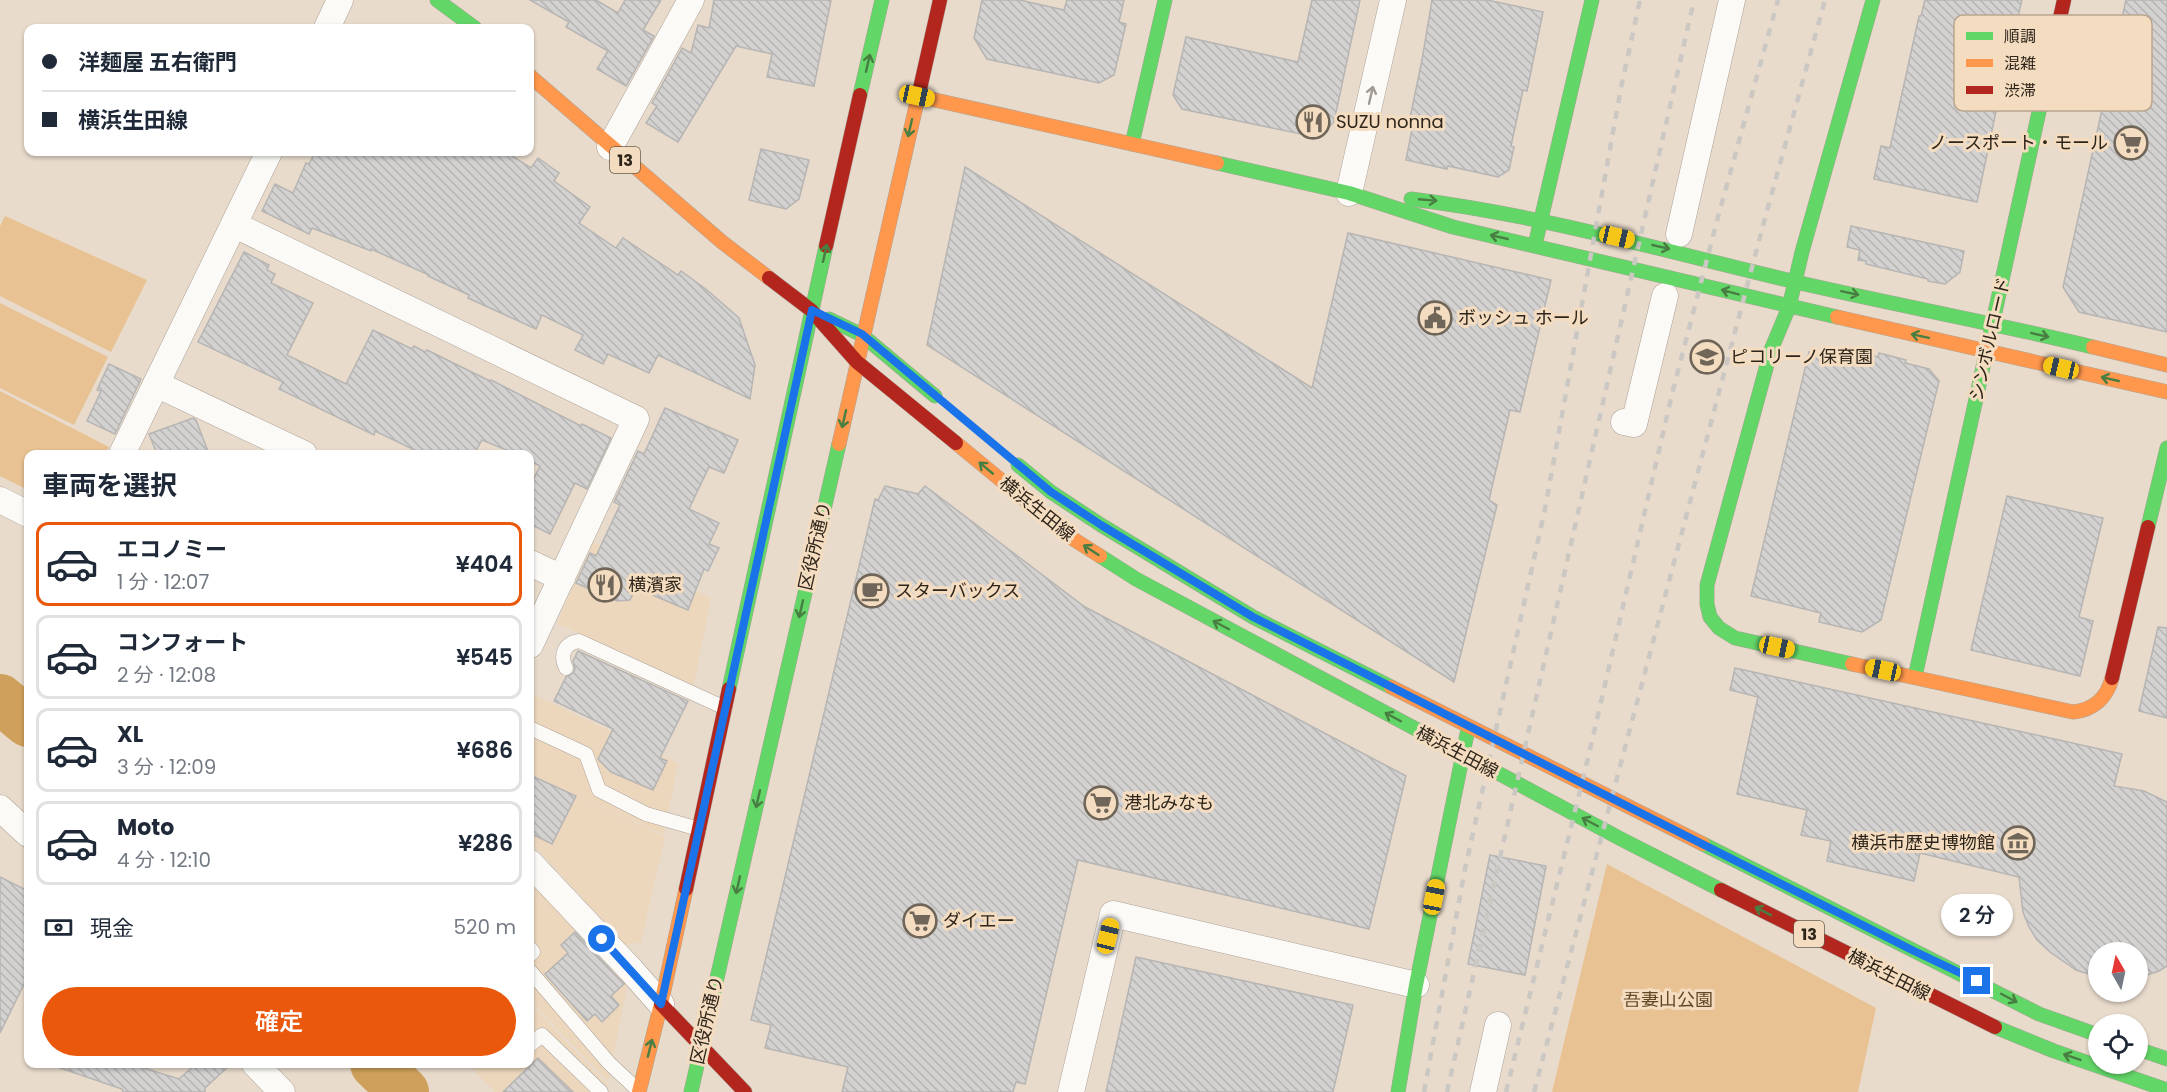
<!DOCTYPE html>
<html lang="ja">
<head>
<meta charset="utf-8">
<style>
  body { margin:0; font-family:Poppins,"Noto Sans JP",sans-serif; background:#f6f6f7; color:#1f2937; height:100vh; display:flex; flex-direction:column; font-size:22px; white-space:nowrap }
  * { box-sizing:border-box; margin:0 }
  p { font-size:20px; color:#747a83 }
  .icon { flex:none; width:33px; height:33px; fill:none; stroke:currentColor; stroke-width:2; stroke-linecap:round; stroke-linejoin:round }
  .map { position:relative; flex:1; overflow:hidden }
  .sheet { position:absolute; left:24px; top:450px; width:510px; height:618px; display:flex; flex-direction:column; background:#fff; border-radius:12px; box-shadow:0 2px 4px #0004 }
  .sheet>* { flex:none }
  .hud { position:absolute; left:24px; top:24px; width:510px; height:132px; border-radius:12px; box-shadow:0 2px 4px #0004; display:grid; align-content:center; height:132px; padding:0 18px; background:#fff }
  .needle { width:39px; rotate:351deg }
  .controls { position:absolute; left:2088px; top:942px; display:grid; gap:12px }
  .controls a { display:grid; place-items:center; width:60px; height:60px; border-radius:50%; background:#fff; box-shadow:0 2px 4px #0004; font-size:30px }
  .end { position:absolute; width:27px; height:27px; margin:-14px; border:8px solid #1a73e8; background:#fff; box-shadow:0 0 0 3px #fff }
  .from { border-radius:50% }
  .bubble { position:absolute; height:42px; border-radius:21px; background:#fff; box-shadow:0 2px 4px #0004; font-size:20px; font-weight:600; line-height:42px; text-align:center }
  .car { position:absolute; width:18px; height:36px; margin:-18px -9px; border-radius:8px; box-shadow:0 0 4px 2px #0007; background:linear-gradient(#f5c518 24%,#345 0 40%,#f5c518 0 76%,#345 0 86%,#f5c518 0) }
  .hud b { display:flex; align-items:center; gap:21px; height:57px; font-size:22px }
  .hud b+b { border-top:2px solid #e0e1e3 }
  .hud i { width:15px; height:15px; background:#1f2937 }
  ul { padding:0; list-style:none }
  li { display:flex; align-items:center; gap:18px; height:84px; margin:0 12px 9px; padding:0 6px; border:3px solid #e0e1e3; border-radius:12px }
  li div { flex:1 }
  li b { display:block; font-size:22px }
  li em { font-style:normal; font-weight:600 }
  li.active { border-color:#ea580c }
  li>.icon { width:54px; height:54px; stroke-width:1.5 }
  h2 { padding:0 18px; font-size:27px; line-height:72px }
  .pay { display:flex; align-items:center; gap:15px; height:66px; padding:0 18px; font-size:22px }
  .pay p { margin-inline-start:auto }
  .primary-button { display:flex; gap:12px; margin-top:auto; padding:12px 18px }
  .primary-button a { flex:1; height:69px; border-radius:36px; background:#ea580c; color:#fff; font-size:24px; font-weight:600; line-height:69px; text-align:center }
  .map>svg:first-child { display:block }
  .built { fill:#ecd7bd }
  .park { fill:#e8c292 }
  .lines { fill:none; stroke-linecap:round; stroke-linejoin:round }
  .river { stroke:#cfa05b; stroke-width:50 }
  .building { fill:url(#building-back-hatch); stroke:#b6b5b3; stroke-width:1.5 }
  .lane-casing { stroke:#ada398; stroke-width:15 }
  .street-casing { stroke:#ada398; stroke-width:27 }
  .fast-casing { stroke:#ada398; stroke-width:15 }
  .slow-casing { stroke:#ada398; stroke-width:15 }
  .jam-casing { stroke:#ada398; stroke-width:15 }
  .lane { stroke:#fcfaf7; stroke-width:14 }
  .street { stroke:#fcfaf7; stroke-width:26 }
  .fast { stroke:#63d668; stroke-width:14 }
  .slow { stroke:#ff974d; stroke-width:14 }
  .jam { stroke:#b3261e; stroke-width:14 }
  .rail { stroke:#cbc7c3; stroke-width:4.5; stroke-dasharray:8 8; stroke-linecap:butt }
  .oneway { stroke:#487e41 }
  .oneway2 { stroke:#9f9a94 }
  .route { stroke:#1a73e8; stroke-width:8 }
  .labels { text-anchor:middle; stroke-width:6; stroke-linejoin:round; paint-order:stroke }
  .shield { fill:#f4dcc0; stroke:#695c4c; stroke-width:1.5 }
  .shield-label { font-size:16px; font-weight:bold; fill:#2e251a }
  .poi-label { font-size:18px; fill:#2e251a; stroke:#f4dcc0; text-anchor:start }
  .street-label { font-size:18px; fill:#2e251a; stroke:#f4dcc0 }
  .park-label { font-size:18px; fill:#634724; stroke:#f4dcc0 }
  .key { fill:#f4dcc0; stroke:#b9a58e; stroke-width:1.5 }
  .key-label { font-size:16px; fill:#2e251a }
</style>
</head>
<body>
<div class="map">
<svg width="2167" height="1092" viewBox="0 0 2167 1092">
  <defs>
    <pattern id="building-back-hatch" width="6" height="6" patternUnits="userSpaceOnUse" patternTransform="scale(1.5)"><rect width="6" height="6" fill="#d4d2d1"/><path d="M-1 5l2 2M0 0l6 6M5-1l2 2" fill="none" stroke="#b6b4b3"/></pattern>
  </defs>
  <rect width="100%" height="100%" fill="#e8dbcc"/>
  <!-- built -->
  <g class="built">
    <path d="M593 542 711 598 693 688 557 623Z"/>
    <path d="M530 693 678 763 664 835 561 788 665 837 641 942 625 945 530 841Z"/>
    <path d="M530 875 628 981 608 1082 530 1001Z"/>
    <path d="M530 1004 607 1084 605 1092H495L468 1064H530Z"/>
  </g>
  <!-- park -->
  <g class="park">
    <path d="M5 216 147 280 111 352 0 296V226Z"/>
    <path d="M0 303 108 357 74 425 0 388Z"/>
    <path d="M0 391 109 447 105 454H28V490L0 476Z"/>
    <path d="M1607 864 1876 1008 1858 1092H1552Z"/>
  </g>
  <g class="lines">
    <!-- river -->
    <g class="river">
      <path d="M0 699 28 722"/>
      <path d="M375 1064 404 1092"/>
    </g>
  </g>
  <!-- building -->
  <g class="building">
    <path d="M530 0H596L618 13 625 0H661L643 30 654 36 626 86 597 69 608 51 566 27 569 22Z"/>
    <path d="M714 0H831L814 86 767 77 772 54 736 46 678 142 646 123 657 106 652 103 680 52 682 48 691 53 698 25 709 28Z"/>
    <path d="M982 0H1020L1064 10 1067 0H1124L1119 22 1126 24 1114 75 1099 83 987 59 974 38Z"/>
    <path d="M1312 0H1360L1334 122 1323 133 1315 137 1182 109 1173 95 1186 37 1298 62Z"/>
    <path d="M1432 0H1487L1543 12 1527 91 1523 90 1511 146 1514 147 1509 170 1498 177 1448 166 1447 169 1406 160 1413 124 1409 123 1422 60Z"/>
    <path d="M1925 0H2022L2004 73 1977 202 1874 179 1881 146 1890 148 1919 16H1921Z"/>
    <path d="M2126 0H2167V332L2079 312 2063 287Z"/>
    <path d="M761 149 809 160 799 199 786 209 749 200Z"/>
    <path d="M315 152H506L531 168 538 158 559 173 554 181 590 207 579 223 616 248 623 238 678 275 681 271 707 290 739 318 755 365 750 399 658 355 649 373 608 354 603 364 575 350 583 335 542 315 536 329 468 298 469 295 428 276 429 275 371 249V251L312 228 309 234 262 211 275 184 293 193 306 163 309 164Z"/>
    <path d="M965 167 1312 388 1348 233 1551 280 1520 412 1510 410 1489 500 1497 505 1454 682 927 345Z"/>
    <path d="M1851 226 1964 251 1960 272 1945 284 1928 281V279L1866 264V261L1858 260 1860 250 1847 247Z"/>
    <path d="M244 252 269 265 267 270 275 274 271 283 313 303 287 355 346 384 373 330 412 349 414 346 425 352 427 350 490 381 491 380 581 426 582 424 611 438 587 489 575 483 550 534 530 524V486L540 466 530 461V454H516L482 440 474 454H423L375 431 374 435 279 389 283 382 198 342Z"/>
    <path d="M1851 350 1878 357 1879 353 1906 360 1905 363 1929 369 1939 381 1881 620 1862 632 1819 622 1821 613 1751 596 1809 352 1848 362Z"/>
    <path d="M109 364 141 379 115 434 87 421 101 391 97 390Z"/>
    <path d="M665 408 738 440 724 473 709 467 689 509 719 523 709 544 719 548 708 571 704 569 688 610 636 588 630 600 617 601 576 583 590 553 596 556 620 505 614 502 638 451 644 454Z"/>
    <path d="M193 418 196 420 209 454H157L149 434Z"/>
    <path d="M885 486 918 494 925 486 1085 607 1406 776 1369 929 1078 860 1025 1084 1016 1082 1013 1092H842L848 1067 765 1048 771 1025 751 1020 875 499 878 500Z"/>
    <path d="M2007 496 2103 518 2079 617 2093 621 2080 676 1971 650Z"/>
    <path d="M2158 627 2167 628V718L2139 711Z"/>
    <path d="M578 651 688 701 660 758 667 761 653 790 611 772 598 759 613 729 554 701 566 677 573 673 575 669 573 661Z"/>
    <path d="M1735 668 2122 754 2114 786 2144 791 2167 802V966L2159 971 2138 978V952H2098V977L2076 970 2050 952 2037 940 2029 927 2023 912 2019 877 1920 853 1914 881 1827 861 1831 841 1801 835 1807 810 1737 794 1758 697 1730 690Z"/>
    <path d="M530 775 576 796 552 844 530 833Z"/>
    <path d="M1490 855 1546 866 1525 975 1468 964Z"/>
    <path d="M0 877 28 891V976L0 1033Z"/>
    <path d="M575 932 624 984 611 996 619 1005 602 1022 595 1014 587 1021 545 974 568 953 561 945Z"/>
    <path d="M1136 957 1353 1005 1333 1092H1106Z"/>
    <path d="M538 1058 573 1092H503Z"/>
    <path d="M60 1064H131L179 1079 196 1064H231L205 1088V1092H123L122 1089 60 1068Z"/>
  </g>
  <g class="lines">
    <!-- lane casing -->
    <g class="lane-casing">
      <g id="lane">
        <path d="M566 668C559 654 565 643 579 641L725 708"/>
        <path d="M530 728 586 754 599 790 646 814 699 829"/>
        <path d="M530 948 533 952 530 955"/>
        <path d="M530 971 609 1063 638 1090"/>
        <path d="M530 1045 542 1035 601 1092"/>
      </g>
    </g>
    <!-- street casing -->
    <g class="street-casing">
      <g id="street">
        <path d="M327 28 340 0"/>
        <path d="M610 147 691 0"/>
        <path d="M1349 193 1393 0"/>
        <path d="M235 225 636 419 530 645"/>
        <path d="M1679 234 1732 0"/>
        <path d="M156 384 304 454"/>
        <path d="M1624 422 1634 424 1665 296"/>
        <path d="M122 454 269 152"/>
        <path d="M0 500 28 514"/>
        <path d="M530 563 562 578"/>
        <path d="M0 808 28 834"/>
        <path d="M530 863 631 970 661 1004"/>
        <path d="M255 1064 282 1092"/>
        <path d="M1071 1092 1113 914 1416 985"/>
        <path d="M1483 1092 1498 1025"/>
      </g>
    </g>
    <!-- fast casing -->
    <g class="fast-casing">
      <g id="fast">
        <path d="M437 0 475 28"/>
        <path d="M860 95 882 0"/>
        <path d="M1132 144 1165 0"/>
        <path d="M1217 163 1349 193 1453 227 1837 317"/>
        <path d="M1411 199C1542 215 1668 252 1796 282 1895 305 1994 323 2093 347"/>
        <path d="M1536 241 1592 0"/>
        <path d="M829 319 862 335 935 396"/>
        <path d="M1018 465 1051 492 1101 525 1253 617 1391 687"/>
        <path d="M2148 527 2167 448"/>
        <path d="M1100 556 1136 579 1621 839 1721 890"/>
        <path d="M1852 664 1735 638 1719 628 1710 617 1707 604V585L1771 350 1789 307 1802 252 1873 0"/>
        <path d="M1915 677 2044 89"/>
        <path d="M729 689 826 246"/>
        <path d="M1703 844 2039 1014 2098 1035"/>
        <path d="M1995 1027 2054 1051 2167 1090"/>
        <path d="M2138 1049 2167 1059"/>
        <path d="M691 1092 839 444"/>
        <path d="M1398 1092 1416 985 1468 729"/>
      </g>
    </g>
    <!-- slow casing -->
    <g class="slow-casing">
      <g id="slow">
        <path d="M530 76 722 242 769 278"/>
        <path d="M917 96 1217 163"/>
        <path d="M1837 317 2167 392"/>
        <path d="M2093 347 2167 365"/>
        <path d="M956 443 1070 537 1100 556"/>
        <path d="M839 444 919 93"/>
        <path d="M1852 664 2073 712C2093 710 2107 698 2112 678"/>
        <path d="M1391 687 1703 844"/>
        <path d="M639 1092 661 1004 686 889"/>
      </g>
    </g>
    <!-- jam casing -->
    <g class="jam-casing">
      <g id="jam">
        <path d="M2044 89 2064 0"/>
        <path d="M919 93 940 0"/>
        <path d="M826 246 860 95"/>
        <path d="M769 278 811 310 857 362 956 443"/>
        <path d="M2112 678 2148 527"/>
        <path d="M686 889 729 689"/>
        <path d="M1721 890 1995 1027"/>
        <path d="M661 1004 745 1092"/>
      </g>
    </g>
    <!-- lane -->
    <use href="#lane" class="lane"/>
    <!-- street -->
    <use href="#street" class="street"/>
    <!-- fast -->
    <use href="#fast" class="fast"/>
    <!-- slow -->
    <use href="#slow" class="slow"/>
    <!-- jam -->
    <use href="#jam" class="jam"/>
    <!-- rail -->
    <g class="rail">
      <path d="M1424 1092 1465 869 1545 509 1621 88 1640 0"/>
      <path d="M1447 1092 1694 0"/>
      <path d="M1506 1092 1588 758 1672 394 1718 217 1778 0"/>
      <path d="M1534 1092 1764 222 1825 0"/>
    </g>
  </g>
  <!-- one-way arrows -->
  <defs><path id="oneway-shaft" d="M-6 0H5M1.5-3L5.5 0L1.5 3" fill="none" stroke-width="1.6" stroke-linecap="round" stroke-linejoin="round" transform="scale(1.5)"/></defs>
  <g class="oneway">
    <use href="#oneway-shaft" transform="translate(868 63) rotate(-77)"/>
    <use href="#oneway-shaft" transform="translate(910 128) rotate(103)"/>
    <use href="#oneway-shaft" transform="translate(1428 200) rotate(5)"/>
    <use href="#oneway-shaft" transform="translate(1499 237) rotate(-167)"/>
    <use href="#oneway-shaft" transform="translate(1661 247) rotate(13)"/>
    <use href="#oneway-shaft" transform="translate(825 253) rotate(-77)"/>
    <use href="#oneway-shaft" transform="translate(1730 292) rotate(-165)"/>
    <use href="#oneway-shaft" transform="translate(1850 293) rotate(12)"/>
    <use href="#oneway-shaft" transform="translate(2040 335) rotate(13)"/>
    <use href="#oneway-shaft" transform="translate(1920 336) rotate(-168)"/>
    <use href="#oneway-shaft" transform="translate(2110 379) rotate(-167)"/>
    <use href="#oneway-shaft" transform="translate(844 419) rotate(103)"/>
    <use href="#oneway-shaft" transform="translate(986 468) rotate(-140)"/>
    <use href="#oneway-shaft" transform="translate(1091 550) rotate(-147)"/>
    <use href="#oneway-shaft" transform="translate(801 609) rotate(103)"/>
    <use href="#oneway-shaft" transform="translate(1221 625) rotate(-152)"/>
    <use href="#oneway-shaft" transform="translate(1393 717) rotate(-152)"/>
    <use href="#oneway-shaft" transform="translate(758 799) rotate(103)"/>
    <use href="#oneway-shaft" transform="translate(1590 822) rotate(-152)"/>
    <use href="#oneway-shaft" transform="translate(738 885) rotate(103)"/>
    <use href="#oneway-shaft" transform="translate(1763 911) rotate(-153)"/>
    <use href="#oneway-shaft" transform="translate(2009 998) rotate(28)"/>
    <use href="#oneway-shaft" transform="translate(650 1048) rotate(-76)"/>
    <use href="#oneway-shaft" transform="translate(2072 1057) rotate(-161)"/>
  </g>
  <use class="oneway2" href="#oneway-shaft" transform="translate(1371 95) rotate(-77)"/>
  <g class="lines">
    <!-- route -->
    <path class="route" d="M602 939 661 1004 812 310 862 334 1051 492 1101 525 1253 617 1914 951 1977 981"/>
  </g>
  <!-- icons -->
  <defs>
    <g id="restaurant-ring" transform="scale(1.725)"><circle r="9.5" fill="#f4dcc0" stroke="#6f6558" stroke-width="1.5"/><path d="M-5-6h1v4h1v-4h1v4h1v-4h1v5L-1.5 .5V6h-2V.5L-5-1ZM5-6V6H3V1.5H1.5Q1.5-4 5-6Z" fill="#6f6558"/></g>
    <g id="supermarket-ring" transform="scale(1.725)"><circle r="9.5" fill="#f4dcc0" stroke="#6f6558" stroke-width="1.5"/><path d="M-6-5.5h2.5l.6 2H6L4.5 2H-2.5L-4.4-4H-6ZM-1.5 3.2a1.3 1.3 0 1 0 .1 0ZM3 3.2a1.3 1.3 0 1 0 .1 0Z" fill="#6f6558"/></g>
    <g id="civic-ring" transform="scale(1.725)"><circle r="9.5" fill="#f4dcc0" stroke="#6f6558" stroke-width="1.5"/><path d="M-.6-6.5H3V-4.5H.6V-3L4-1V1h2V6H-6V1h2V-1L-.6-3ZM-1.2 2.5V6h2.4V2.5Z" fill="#6f6558"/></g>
    <g id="school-ring" transform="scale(1.725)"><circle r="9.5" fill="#f4dcc0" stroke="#6f6558" stroke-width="1.5"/><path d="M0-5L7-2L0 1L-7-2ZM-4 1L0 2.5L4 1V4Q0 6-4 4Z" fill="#6f6558"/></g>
    <g id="cafe-ring" transform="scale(1.725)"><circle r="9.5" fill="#f4dcc0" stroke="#6f6558" stroke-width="1.5"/><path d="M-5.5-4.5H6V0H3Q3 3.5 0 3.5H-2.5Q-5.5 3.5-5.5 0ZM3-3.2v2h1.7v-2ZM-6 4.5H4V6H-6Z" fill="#6f6558"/></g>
    <g id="museum-ring" transform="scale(1.725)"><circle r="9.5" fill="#f4dcc0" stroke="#6f6558" stroke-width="1.5"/><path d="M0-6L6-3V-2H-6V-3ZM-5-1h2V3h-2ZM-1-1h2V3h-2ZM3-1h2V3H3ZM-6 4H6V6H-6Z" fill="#6f6558"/></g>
  </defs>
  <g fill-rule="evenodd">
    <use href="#restaurant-ring" x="1313" y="122"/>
    <use href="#supermarket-ring" x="2131" y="143"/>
    <use href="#civic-ring" x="1435" y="318"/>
    <use href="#school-ring" x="1707" y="357"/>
    <use href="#restaurant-ring" x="605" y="585"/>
    <use href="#cafe-ring" x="872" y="591"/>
    <use href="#supermarket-ring" x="1101" y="803"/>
    <use href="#museum-ring" x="2018" y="843"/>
    <use href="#supermarket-ring" x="920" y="921"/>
  </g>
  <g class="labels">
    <!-- shield labels -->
    <g class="shield">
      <rect x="610" y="147" width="30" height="26" rx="4.5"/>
      <rect x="1794" y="921" width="30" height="26" rx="4.5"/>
    </g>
    <g class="shield-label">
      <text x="625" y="166">13</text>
      <text x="1809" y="940">13</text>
    </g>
    <!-- poi labels -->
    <g class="poi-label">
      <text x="1336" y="128">SUZU nonna</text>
      <text x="2108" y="149" text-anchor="end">ノースポート・モール</text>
      <text x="1458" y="324">ボッシュ ホール</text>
      <text x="1730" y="363">ピコリーノ保育園</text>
      <text x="628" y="591">横濱家</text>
      <text x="895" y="597">スターバックス</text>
      <text x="1124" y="809">港北みなも</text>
      <text x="1995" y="849" text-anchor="end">横浜市歴史博物館</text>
      <text x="943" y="927">ダイエー</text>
    </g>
    <!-- street labels -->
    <g class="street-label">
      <text transform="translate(1990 339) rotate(-77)" y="6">シンボルロード</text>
      <text transform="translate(1037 509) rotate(39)" y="6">横浜生田線</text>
      <text transform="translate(815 546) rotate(-77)" y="6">区役所通り</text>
      <text transform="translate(1457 752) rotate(28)" y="6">横浜生田線</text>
      <text transform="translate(1889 975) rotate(27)" y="6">横浜生田線</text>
      <text transform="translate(707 1020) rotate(-77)" y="6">区役所通り</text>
    </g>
    <!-- park labels -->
    <g class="park-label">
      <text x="1668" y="1006">吾妻山公園</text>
    </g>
  </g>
  <!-- legend -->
  <rect x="1954" y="15" width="198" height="96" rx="9" class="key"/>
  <rect x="1966" y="32" width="27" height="8" fill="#63d668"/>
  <rect x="1966" y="59" width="27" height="8" fill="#ff974d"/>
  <rect x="1966" y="86" width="27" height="8" fill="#b3261e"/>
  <g class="key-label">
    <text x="2004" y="42">順調</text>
    <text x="2004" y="69">混雑</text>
    <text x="2004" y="96">渋滞</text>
  </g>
</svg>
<div class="controls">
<a><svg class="needle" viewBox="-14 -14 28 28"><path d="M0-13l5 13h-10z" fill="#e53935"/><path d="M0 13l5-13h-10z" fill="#747a83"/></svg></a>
<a><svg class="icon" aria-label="locate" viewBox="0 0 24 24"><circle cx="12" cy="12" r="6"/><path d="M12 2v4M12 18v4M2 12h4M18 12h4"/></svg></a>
</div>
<i class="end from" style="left:602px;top:939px"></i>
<i class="end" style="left:1977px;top:981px"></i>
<div class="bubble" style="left:1941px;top:894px;width:72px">2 分</div>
<i class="car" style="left:917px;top:96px;rotate:102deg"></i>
<i class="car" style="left:1617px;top:237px;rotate:103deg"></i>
<i class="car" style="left:2061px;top:368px;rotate:283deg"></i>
<i class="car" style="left:1777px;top:647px;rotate:102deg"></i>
<i class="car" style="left:1883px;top:670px;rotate:282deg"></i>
<i class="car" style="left:1434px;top:897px;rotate:11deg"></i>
<i class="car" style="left:1108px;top:936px;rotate:14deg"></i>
<div class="hud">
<b><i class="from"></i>洋麺屋 五右衛門</b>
<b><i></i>横浜生田線</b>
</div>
<section class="sheet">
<h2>車両を選択</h2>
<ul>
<li class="active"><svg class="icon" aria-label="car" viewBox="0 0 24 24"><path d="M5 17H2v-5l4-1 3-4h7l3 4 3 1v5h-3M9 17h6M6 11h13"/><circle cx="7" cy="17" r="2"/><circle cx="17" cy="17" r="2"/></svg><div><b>エコノミー</b><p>1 分 · 12:07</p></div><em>¥404</em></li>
<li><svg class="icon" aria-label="car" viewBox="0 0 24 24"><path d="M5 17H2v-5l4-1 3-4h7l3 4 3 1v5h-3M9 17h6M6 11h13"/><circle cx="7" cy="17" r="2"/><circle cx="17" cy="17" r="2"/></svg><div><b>コンフォート</b><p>2 分 · 12:08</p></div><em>¥545</em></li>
<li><svg class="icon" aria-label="car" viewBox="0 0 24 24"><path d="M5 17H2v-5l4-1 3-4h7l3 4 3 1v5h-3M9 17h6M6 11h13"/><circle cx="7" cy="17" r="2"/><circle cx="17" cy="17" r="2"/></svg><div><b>XL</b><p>3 分 · 12:09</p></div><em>¥686</em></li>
<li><svg class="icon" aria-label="car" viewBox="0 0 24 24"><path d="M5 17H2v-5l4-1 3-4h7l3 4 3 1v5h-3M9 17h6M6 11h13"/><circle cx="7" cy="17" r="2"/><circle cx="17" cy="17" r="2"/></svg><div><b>Moto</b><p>4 分 · 12:10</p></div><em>¥286</em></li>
</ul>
<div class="pay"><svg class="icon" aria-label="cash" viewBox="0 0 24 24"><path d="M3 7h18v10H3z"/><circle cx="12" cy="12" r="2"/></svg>現金<p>520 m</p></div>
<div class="primary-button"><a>確定</a></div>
</section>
</div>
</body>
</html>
